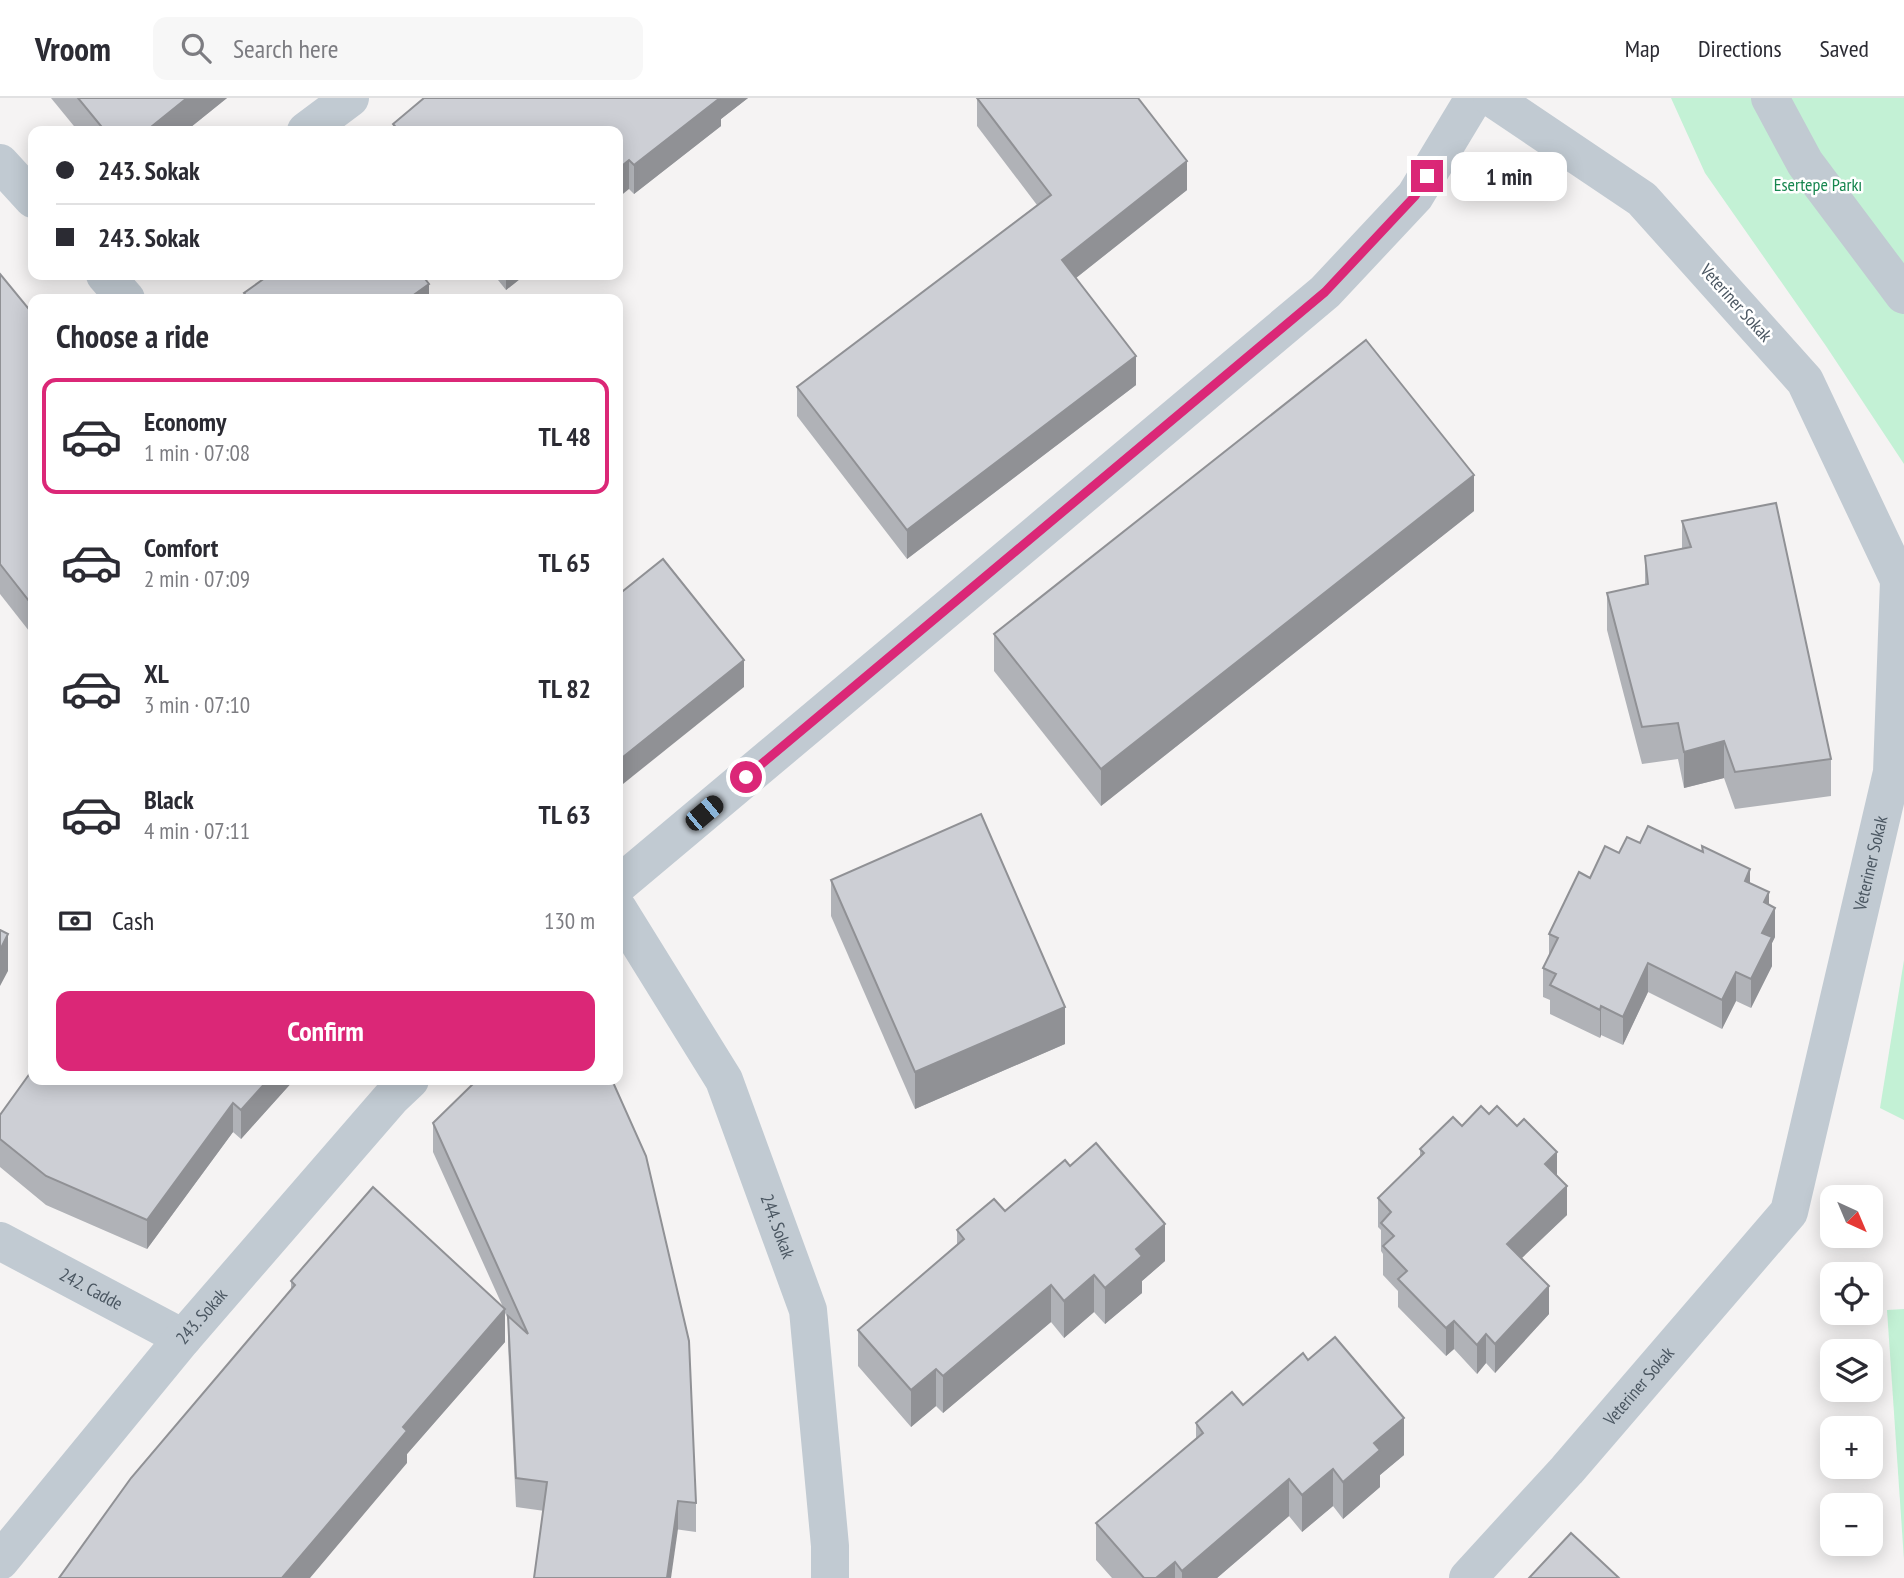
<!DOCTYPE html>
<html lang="en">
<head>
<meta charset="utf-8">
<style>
  body { margin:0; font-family:"PT Sans Narrow",sans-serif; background:#f7f7f7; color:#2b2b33; height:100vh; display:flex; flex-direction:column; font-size:26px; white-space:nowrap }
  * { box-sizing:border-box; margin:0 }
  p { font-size:23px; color:#7c7c81 }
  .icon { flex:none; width:38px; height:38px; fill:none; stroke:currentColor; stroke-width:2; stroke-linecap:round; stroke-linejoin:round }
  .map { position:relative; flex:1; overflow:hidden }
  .side { position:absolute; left:28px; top:196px; width:595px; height:791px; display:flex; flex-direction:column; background:#fff; border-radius:14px; box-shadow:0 4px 18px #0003 }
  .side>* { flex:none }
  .guide { position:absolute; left:28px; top:28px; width:595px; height:154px; border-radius:14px; box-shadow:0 4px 18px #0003; display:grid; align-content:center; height:154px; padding:0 28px; background:#fff }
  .needle { width:46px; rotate:136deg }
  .tools { position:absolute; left:1820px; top:1087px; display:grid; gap:14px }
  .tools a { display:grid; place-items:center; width:63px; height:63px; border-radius:14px; background:#fff; box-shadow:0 4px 18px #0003; font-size:35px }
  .end { position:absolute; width:32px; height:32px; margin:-16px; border:9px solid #db2777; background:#fff; box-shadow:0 0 0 4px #fff }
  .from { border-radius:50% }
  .bubble { position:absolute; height:49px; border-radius:14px; background:#fff; box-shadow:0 4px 18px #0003; font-size:23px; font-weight:700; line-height:49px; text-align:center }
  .car { position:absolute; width:21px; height:42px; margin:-21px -10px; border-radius:9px; box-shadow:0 0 5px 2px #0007; background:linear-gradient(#222 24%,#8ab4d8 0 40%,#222 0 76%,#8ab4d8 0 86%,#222 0) }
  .guide b { display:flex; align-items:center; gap:24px; height:66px; font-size:26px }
  .guide b+b { border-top:2px solid #e1e1e2 }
  .guide i { width:18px; height:18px; background:#2b2b33 }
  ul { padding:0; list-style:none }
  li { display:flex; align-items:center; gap:21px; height:116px; margin:0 14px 10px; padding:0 14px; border:4px solid transparent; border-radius:14px }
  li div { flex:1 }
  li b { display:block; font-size:26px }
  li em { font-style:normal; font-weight:700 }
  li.selected { border-color:#db2777 }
  li>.icon { width:63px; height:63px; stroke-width:1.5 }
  h2 { padding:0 28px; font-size:32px; line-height:84px }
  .pay { display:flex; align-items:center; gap:18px; height:77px; padding:0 28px; font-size:26px }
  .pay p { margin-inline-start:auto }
  .primary-button { display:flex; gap:14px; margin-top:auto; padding:14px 28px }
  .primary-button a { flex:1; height:80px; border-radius:14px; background:#db2777; color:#fff; font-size:28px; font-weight:700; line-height:80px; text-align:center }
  header { display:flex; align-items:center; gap:42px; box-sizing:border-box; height:98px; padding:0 35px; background:#fff; border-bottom:2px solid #e1e1e2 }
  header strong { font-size:33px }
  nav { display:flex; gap:38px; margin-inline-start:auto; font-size:24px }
  .search { width:490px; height:63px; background:#f7f7f7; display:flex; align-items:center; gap:18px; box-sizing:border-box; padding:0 24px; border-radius:14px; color:#7c7c81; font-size:26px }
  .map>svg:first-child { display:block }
  .green { fill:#c3f1d5 }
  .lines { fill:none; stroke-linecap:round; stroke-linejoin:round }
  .minor { stroke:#c1cad2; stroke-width:38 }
  .wall { fill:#b0b2b7 }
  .shaded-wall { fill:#909195 }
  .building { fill:#cdcfd5; stroke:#909195; stroke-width:2 }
  .route { stroke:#db2777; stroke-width:9 }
  .labels { text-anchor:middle; stroke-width:5; stroke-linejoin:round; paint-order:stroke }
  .park-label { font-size:18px; fill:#17864f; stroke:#fff }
  .street-label { font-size:18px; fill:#4a5661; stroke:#fff }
</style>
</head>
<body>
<header>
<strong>Vroom</strong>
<div class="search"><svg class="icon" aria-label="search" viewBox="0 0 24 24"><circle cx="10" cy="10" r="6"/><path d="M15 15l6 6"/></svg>Search here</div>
<nav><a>Map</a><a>Directions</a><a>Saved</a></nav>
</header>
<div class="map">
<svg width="1904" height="1480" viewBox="0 0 1904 1480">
  <rect width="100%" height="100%" fill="#f5f3f3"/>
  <!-- green -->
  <g class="green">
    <path d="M1671 0H1904V366L1826 248 1705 75Z"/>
    <path d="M1904 862V1022L1880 1010Z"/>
    <path d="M1904 1211V1462L1887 1212Z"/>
  </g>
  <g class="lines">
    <!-- minor -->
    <g class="minor">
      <path d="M1770 0 1805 65 1904 197"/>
      <path d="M306 33 350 0"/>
      <path d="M0 65 33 101"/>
      <path d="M105 177 126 201"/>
      <path d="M618 787 1325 194 1415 98 1474 0"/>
      <path id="s1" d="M618 811 724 982 808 1212 830 1448V1480"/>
      <path id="s2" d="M0 1143 183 1240"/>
      <path id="s3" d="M0 1463 183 1240 391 1000 410 982"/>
      <path id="s4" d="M1468 1480 1567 1372 1789 1114 1892 674 1899 482 1805 283 1642 101 1492 0"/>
    </g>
  </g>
  <!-- wall -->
  <g class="wall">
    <path d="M51 0H227L186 33H78Z"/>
    <path d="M424 0H748L721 21V28L634 96 629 91 618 33H393V26Z"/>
    <path d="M977 0 1187 92 1076 180 1136 287 907 461 797 318V289L1037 107 977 28Z"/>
    <path d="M0 176 33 216V538L0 496Z"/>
    <path d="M494 177H525L506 192Z"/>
    <path d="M1474 413 1101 708 994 573V536Z"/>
    <path d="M1682 423 1831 661V698L1735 711 1724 680 1684 690 1678 661 1642 666 1607 532V495L1645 486V458L1682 451Z"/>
    <path d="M1702 748 1750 785 1769 807 1775 839 1772 845V868L1751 910 1736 903 1722 931 1648 894 1623 947 1601 937 1600 940 1550 916V902L1543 899V870L1549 858V836L1590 780 1619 755 1702 753Z"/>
    <path d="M831 782 1065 946 915 1011 831 818Z"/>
    <path d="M33 982H294L241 1041 233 1034 147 1151 46 1107 0 1069V1041Z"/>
    <path d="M1489 1016 1557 1078 1567 1117 1522 1160 1549 1216 1495 1275 1486 1265 1477 1276 1454 1251 1446 1258 1398 1209V1193L1383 1177V1156L1381 1153V1132L1378 1129V1100L1420 1059V1051L1462 1028Z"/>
    <path d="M433 1025 696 1405V1434L516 1409 508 1247V1221L505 1215V1244L407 1356V1365L291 1192V1183L503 1209 433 1054Z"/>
    <path d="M1070 1068 1165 1163 1142 1183V1195L1105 1226 1094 1214 1064 1240 1051 1224 943 1315 936 1308 911 1329 858 1268V1232L957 1147V1132L1005 1113Z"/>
    <path d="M1308 1262 1404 1357 1380 1377V1389L1343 1421 1333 1408 1302 1434 1289 1418 1217 1480H1112L1096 1462V1425L1196 1341V1325L1243 1307Z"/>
  </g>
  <!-- shaded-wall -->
  <g class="shaded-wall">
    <path d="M187 0H227L186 33H146Z"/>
    <path d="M718 0H748L721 21V28L634 96V67Z"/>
    <path d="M629 62V91L618 100V71Z"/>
    <path d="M1187 63V92L1062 191V162Z"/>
    <path d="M506 177H525L506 192Z"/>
    <path d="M429 186V201H408Z"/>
    <path d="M1136 258V287L907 461V432Z"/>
    <path d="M1474 377V413L1101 708V671Z"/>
    <path d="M744 562V589L618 690V663Z"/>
    <path d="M1724 643V680L1684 690V654Z"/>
    <path d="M1750 771V800L1745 783Z"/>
    <path d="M1769 794V822L1775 810V839L1772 845V868L1751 910V881L1762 835 1764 804Z"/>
    <path d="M8 836V873L0 888V852Z"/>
    <path d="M1648 865V894L1623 947V919Z"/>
    <path d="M1736 874V903L1722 931V902Z"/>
    <path d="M1601 908V937L1600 940V912Z"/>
    <path d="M1065 909V946L915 1011V974Z"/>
    <path d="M268 982H294L241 1041V1012Z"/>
    <path d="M233 1005V1034L147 1151V1122Z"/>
    <path d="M1557 1054V1083L1545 1066Z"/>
    <path d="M1567 1088V1117L1507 1174V1146Z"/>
    <path d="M1165 1126V1163L1142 1183V1195L1105 1226V1190L1136 1151Z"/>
    <path d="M1094 1177V1214L1064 1240V1203Z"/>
    <path d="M1051 1187V1224L943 1315V1278Z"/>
    <path d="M1549 1188V1216L1495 1275V1246Z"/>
    <path d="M505 1211V1244L407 1356V1365L310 1480H282L403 1329Z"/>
    <path d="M1454 1223V1251L1446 1258V1230Z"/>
    <path d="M1486 1236V1265L1477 1276V1247Z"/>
    <path d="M936 1271V1308L911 1329V1292Z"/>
    <path d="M1404 1320V1357L1380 1377V1389L1343 1421V1384L1374 1345Z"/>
    <path d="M1333 1371V1408L1302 1434V1397Z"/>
    <path d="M1289 1381V1418L1217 1480H1182V1473Z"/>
    <path d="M678 1403V1431L671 1480H667Z"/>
    <path d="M1175 1464V1480H1156Z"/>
  </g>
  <!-- building -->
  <g class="building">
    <path d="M78 0H187L146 33H105Z"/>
    <path d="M424 0H720L634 67 629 62 618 71V33H399L393 26Z"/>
    <path d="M977 0H1138L1187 63 1062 162 1136 258 907 432 797 289 1051 97Z"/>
    <path d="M0 176 33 216V508L0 466Z"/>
    <path d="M269 177H422L429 186 408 201H249L244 195Z"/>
    <path d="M1366 242 1474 377 1101 671 994 536Z"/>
    <path d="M1776 405 1831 661 1735 674 1724 643 1684 654 1678 625 1642 629 1607 495 1648 486 1645 458 1691 449 1682 423Z"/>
    <path d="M663 461 744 562 618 663V497Z"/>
    <path d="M981 716 1065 909 915 974 831 782Z"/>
    <path d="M1648 728 1703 754 1702 748 1750 771 1745 783 1769 794 1764 804 1775 810 1762 835 1772 839 1751 881 1736 874 1722 902 1648 865 1623 919 1601 908 1600 912 1550 887 1556 876 1543 870 1558 840 1549 836 1579 774 1590 780 1605 748 1619 755 1627 739 1640 745Z"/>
    <path d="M0 832 8 836 0 852Z"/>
    <path d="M33 971V982H268L241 1012 233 1005 147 1122 46 1078 0 1041V1017Z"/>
    <path d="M477 982H612L646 1058 689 1243 696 1405 678 1403 667 1480H534L547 1384 516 1380 508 1218 528 1236 433 1025Z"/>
    <path d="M1481 1008 1489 1016 1497 1008 1517 1028 1524 1021 1557 1054 1545 1066 1567 1088 1507 1146 1549 1188 1495 1246 1486 1236 1477 1247 1454 1223 1446 1230 1398 1181 1407 1173 1383 1148 1394 1138 1381 1125 1391 1114 1378 1100 1424 1055 1420 1051 1453 1019 1462 1028Z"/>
    <path d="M1096 1045 1165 1126 1136 1151 1142 1158 1105 1190 1094 1177 1064 1203 1051 1187 943 1278 936 1271 911 1292 858 1232 964 1141 957 1132 994 1101 1005 1113 1065 1062 1070 1068Z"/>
    <path d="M373 1089 505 1211 403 1329 407 1333 282 1480H59L131 1380 295 1187 291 1183Z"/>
    <path d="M1335 1239 1404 1320 1374 1345 1380 1352 1343 1384 1333 1371 1302 1397 1289 1381 1182 1473 1175 1464 1156 1480H1144L1096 1425 1203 1335 1196 1325 1232 1294 1243 1307 1303 1255 1308 1262Z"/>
    <path d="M1571 1435 1619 1480H1529Z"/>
  </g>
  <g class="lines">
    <!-- route -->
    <path class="route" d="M746 679 1325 194 1415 98 1427 78"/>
  </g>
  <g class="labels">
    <!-- park labels -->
    <g class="park-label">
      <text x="1818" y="93">Esertepe Parkı</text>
    </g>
    <!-- street labels -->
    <g class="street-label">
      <text transform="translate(1736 205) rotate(48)" y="6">Veteriner Sokak</text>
      <text dy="6" stroke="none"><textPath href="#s4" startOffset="845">Veteriner Sokak</textPath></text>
      <text dy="6" stroke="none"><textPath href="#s1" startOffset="357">244. Sokak</textPath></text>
      <text dy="6" stroke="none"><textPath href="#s2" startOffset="103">242. Cadde</textPath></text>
      <text dy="6" stroke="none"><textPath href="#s3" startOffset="317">243. Sokak</textPath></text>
      <text dy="6" stroke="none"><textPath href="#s4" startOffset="257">Veteriner Sokak</textPath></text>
    </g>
  </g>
</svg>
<div class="tools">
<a><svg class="needle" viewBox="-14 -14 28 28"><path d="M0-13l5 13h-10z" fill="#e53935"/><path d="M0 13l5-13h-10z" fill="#7c7c81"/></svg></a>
<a><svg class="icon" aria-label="locate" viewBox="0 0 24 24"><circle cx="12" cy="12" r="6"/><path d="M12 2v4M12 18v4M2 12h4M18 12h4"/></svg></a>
<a><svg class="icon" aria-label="layers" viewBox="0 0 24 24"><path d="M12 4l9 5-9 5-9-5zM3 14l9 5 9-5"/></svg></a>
<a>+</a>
<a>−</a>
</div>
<i class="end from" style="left:746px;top:679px"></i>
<i class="end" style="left:1427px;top:78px"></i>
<div class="bubble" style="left:1451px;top:54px;width:116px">1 min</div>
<i class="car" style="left:704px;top:715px;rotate:50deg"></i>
<div class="guide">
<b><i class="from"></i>243. Sokak</b>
<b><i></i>243. Sokak</b>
</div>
<section class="side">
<h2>Choose a ride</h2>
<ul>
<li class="selected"><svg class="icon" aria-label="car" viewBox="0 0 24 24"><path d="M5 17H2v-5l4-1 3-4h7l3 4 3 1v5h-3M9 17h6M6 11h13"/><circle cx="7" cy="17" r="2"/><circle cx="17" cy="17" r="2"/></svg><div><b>Economy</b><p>1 min · 07:08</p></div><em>TL 48</em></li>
<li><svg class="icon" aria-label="car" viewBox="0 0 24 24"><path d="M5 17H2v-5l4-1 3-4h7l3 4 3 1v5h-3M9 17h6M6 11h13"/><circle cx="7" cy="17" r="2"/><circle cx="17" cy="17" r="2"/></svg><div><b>Comfort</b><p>2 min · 07:09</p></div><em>TL 65</em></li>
<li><svg class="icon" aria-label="car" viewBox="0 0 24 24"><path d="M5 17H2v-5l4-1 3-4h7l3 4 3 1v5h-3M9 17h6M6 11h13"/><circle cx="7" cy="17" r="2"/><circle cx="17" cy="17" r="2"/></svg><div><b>XL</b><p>3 min · 07:10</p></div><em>TL 82</em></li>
<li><svg class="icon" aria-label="car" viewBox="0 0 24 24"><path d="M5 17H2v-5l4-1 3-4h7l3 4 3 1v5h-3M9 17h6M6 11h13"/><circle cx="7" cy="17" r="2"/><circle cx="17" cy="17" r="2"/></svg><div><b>Black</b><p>4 min · 07:11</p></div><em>TL 63</em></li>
</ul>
<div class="pay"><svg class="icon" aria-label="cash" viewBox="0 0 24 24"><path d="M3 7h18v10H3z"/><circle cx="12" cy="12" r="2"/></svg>Cash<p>130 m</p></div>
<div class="primary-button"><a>Confirm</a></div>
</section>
</div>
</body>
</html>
